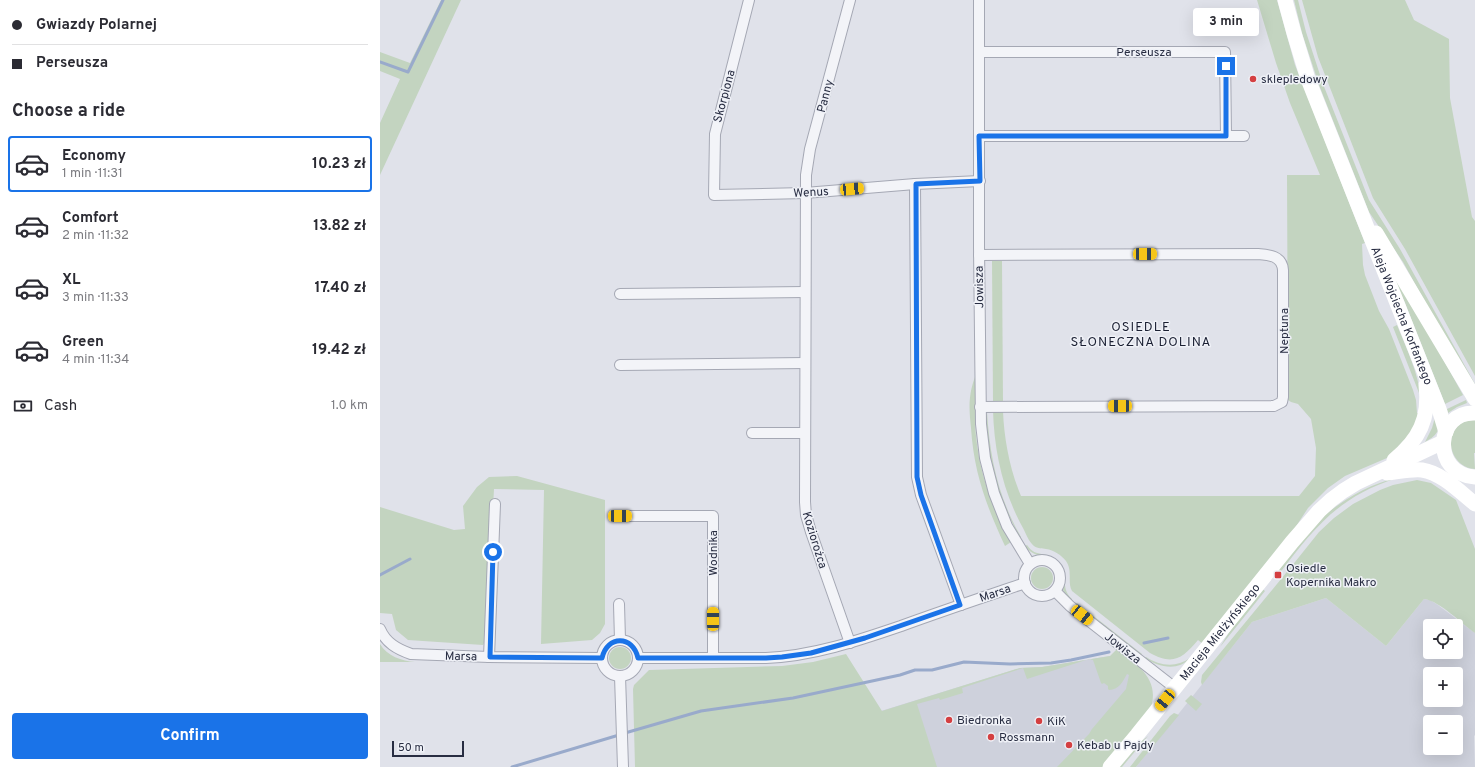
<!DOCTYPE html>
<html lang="en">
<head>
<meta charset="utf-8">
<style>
  body { margin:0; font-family:Overpass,sans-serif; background:#f2f2f3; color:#2b2b33; height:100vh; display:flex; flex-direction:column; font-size:15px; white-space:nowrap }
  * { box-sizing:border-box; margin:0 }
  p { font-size:13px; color:#7c7c81 }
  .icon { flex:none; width:22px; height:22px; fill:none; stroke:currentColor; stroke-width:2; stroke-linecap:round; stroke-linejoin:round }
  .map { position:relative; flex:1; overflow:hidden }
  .side { display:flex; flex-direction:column; background:#fff; width:380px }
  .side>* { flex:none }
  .banner { display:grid; align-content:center; height:88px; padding:0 12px; background:#fff }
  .buttons { position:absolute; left:1043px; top:619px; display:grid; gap:8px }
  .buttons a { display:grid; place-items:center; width:40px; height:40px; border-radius:4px; background:#fff; box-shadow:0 4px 16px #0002; font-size:20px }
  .scale { position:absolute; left:12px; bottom:10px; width:72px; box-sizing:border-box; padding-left:4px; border:2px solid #282d42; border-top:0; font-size:11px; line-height:14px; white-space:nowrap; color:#282d42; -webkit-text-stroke:3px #eff1f7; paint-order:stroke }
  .end { position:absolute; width:18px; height:18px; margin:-9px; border:5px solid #1a73e8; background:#fff; box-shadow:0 0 0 2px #fff }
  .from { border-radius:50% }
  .bubble { position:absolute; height:28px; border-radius:4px; background:#fff; box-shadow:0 4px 16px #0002; font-size:13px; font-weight:700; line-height:28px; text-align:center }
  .car { position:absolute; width:12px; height:24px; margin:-12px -6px; border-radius:5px; box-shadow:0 0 3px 1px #0007; background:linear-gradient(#f5c518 24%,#345 0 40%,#f5c518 0 76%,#345 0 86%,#f5c518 0) }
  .banner b { display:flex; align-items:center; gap:14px; height:38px; font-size:15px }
  .banner b+b { border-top:1px solid #e1e1e2 }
  .banner i { width:10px; height:10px; background:#2b2b33 }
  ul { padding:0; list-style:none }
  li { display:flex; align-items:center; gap:12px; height:56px; margin:0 8px 6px; padding:0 4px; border:2px solid transparent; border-radius:4px }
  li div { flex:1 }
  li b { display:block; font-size:15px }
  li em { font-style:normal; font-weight:700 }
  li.selected { border-color:#1a73e8 }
  li>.icon { width:36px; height:36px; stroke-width:1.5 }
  h2 { padding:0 12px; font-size:18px; line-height:48px }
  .pay { display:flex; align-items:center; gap:10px; height:44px; padding:0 12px; font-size:15px }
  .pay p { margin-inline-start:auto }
  .button { display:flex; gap:8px; margin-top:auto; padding:8px 12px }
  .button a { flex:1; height:46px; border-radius:4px; background:#1a73e8; color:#fff; font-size:16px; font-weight:700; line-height:46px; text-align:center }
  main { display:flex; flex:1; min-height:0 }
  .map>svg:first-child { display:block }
  .built { fill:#ced1dc; fill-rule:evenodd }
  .green { fill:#c3d4c0 }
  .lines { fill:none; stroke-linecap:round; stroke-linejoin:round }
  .stream { stroke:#99aacb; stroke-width:3 }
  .street-casing { stroke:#a5a8b4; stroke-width:12 }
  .street { stroke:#f3f4f8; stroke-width:10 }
  .secondary { stroke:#fff; stroke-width:15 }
  .route { stroke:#1a73e8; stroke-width:5 }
  .poi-dot { fill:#d43f41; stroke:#eff1f7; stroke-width:1.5 }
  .labels { text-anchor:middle; stroke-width:3; stroke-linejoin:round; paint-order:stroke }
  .street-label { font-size:12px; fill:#282d42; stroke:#eff1f7 }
  .poi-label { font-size:12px; fill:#282d42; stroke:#eff1f7; text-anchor:start }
  .neighbourhood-label { font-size:13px; letter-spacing:1px; fill:#1a1f32; stroke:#eff1f7 }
</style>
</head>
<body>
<main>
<section class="side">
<div class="banner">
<b><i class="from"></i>Gwiazdy Polarnej</b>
<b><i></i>Perseusza</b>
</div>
<h2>Choose a ride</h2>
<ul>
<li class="selected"><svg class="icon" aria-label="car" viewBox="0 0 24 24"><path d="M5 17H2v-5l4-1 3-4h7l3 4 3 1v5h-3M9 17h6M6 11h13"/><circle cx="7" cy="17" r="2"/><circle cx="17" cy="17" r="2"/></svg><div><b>Economy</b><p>1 min · 11:31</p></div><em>10.23 zł</em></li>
<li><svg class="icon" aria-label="car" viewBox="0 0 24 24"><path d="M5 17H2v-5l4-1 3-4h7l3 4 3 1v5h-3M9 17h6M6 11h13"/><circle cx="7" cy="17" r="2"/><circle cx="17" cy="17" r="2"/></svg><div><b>Comfort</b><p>2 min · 11:32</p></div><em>13.82 zł</em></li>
<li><svg class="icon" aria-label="car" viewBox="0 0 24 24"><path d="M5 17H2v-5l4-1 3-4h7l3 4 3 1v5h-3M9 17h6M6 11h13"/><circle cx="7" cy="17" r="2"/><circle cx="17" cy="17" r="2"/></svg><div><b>XL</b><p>3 min · 11:33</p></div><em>17.40 zł</em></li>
<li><svg class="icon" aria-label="car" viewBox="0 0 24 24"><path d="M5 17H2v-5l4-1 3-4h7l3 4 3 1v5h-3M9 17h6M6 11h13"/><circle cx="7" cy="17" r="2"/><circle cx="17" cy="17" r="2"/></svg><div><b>Green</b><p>4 min · 11:34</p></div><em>19.42 zł</em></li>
</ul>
<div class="pay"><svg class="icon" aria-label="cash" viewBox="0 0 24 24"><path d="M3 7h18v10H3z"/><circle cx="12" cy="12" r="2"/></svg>Cash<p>1.0 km</p></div>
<div class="button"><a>Confirm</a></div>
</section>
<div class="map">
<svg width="1095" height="767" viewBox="0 0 1095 767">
  <rect width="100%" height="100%" fill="#e0e2ea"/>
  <!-- built -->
  <g class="built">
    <path d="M946 598 1006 646 1044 599 1050 600 1058 605 1095 633V735L1094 736 1095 767H756L872 622ZM1050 626H1076V652H1050ZM1050 674H1076V700H1050ZM1050 722H1076V748H1050Z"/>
    <path d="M730 656 749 673 752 681 749 690 682 767H537L501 711 640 668 662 667Z"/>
  </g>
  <!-- green -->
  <g class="green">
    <path d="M61 0H81L0 175V123L20 79 0 71V52L30 63Z"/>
    <path d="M877 0H897L915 65 985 243 982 244 983 265 985 275 999 311 1009 329 1033 390 1036 400 1037 413H1041L1036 428 1007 458 965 476 948 488 928 508 911 534 823 644 818 640C803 658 793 666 770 653L692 591C687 582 693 571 686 561 681 555 674 550 666 549 662 548 658 549 654 546 649 542 646 534 643 528 623 492 614 451 613 410L623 411C624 439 630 470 641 496H919L935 476 936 448 931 419 918 404 911 402 908 400 907 175H940L910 103 896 63Z"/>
    <path d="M914 0H918L926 32 943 84 989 200 1020 249 1095 384 1089 382 1023 262 989 212 939 85 922 33Z"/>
    <path d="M922 0H1025L1034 20 1069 39 1070 98 1092 217 1095 221V376L1025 249 993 198 938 57Z"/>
    <path d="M997 240 1083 395 1065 404 1025 303Z"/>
    <path d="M612 261H622L623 402H613Z"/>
    <path d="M1017 325C1027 350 1038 372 1041 398L1013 327Z"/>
    <path d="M595 377C595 392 595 407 595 423 597 465 610 505 631 542L625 546C606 505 594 473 591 428 589 409 588 396 595 377Z"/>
    <path d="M1086 400 1087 403 1077 407 1068 413 1067 409Z"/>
    <path d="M607 412C610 458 618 497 641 537H640C622 506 611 473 607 437 606 429 604 419 607 412Z"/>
    <path d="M1056 414C1060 429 1060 434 1045 442L1052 428Z"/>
    <path d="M1095 420V453H1094L1095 469C1073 468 1062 439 1080 424 1084 421 1090 420 1095 420Z"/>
    <path d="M137 476 225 500V624L220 633 212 640 161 644 164 490 114 489 106 639 103 645 28 640 16 630 12 614 0 613V507L74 530 85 529 83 506 97 487 109 477Z"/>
    <path d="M1017 478C958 497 935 527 899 574L895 571 946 514C966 498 992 483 1017 478Z"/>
    <path d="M1037 480 1051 483 1076 500 1095 549V633C1082 624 1060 601 1044 599L1006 646 946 598 872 622 822 685 821 682 822 675 915 562 939 532 954 518 973 504 1000 490 1013 485Z"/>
    <path d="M647 545C656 559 669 550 679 562 690 575 679 587 692 599L691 600C688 597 685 595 683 590 681 581 686 572 678 563 667 552 655 560 645 546Z"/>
    <circle cx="662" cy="578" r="11"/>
    <path d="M881 588 885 591 840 647 859 616Z"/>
    <path d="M697 603 762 654 761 655 696 604Z"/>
    <path d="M0 644C7 656 22 661 35 662H0Z"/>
    <circle cx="240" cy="658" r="11"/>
    <path d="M737 649C756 664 780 678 771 707L723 767H677L709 734 712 729 746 689 749 675 747 674C743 681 739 690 729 690L728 689V686L724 683 722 684 721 683 713 660 709 659 647 679 643 668 582 688 583 693 560 700 559 698 537 704 557 767H255L253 689 254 685 269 670 402 666 433 662 466 654 502 711 640 668 662 667 730 656Z"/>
    <path d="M766 657C780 666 796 668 810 658 798 672 778 667 765 658Z"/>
    <path d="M811 695 822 704 816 711 805 701Z"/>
    <path d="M794 713 799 715 756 767H750L790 716Z"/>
    <path d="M768 736 742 767H737L753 748Z"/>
  </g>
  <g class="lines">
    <!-- stream -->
    <g class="stream">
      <path d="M0 62 28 72 63 0"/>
      <path d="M0 575 30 559"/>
      <path d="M764 643 788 638"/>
      <path d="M245 733 321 711 413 698 520 675 535 670H552L584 662 630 664 671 663 691 660 729 652"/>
      <path d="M132 767 239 735"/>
    </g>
    <!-- street casing -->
    <g class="street-casing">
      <g id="street">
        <path d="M369 0 335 134 334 195 425 193 535 184 600 181"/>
        <path d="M599 0V247L601 424 605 458 614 493 627 526 650 564"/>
        <path d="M599 52H845L846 136"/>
        <path d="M599 136H864"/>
        <path d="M535 184 537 477 541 495 581 605"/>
        <path d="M599 255 878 254C890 255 902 256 903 270V397L902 402 894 406 600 407"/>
        <path d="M240 294 425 292"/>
        <path d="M240 365 425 363"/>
        <path d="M372 433H425"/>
        <path d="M240 516H333V658"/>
        <circle cx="662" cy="578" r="18"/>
        <path d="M675 591 690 606 795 688"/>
        <path d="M239 604 240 640"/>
        <path d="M0 629C6 643 17 649 31 654L109 657 222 658"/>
        <circle cx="240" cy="658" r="18"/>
        <path d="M470 643 431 532 426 515 425 502 426 175 430 149 470 0"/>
        <path d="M109 657 115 504"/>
        <path d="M258 658H386C433 656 477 641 521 626 562 611 604 597 645 583"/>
        <path d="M240 676 243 767"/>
      </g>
    </g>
    <!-- street -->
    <use href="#street" class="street"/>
    <!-- secondary -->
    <g class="secondary">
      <path id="s1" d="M905 0 914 33 928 79 1059 409 1066 432"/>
      <path d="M996 233 1095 399"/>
      <path d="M1095 413C1055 411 1051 474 1095 477"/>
      <path d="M1014 460C1039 440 1050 418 1046 385"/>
      <path d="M1007 473C1018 472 1030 469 1042 470 1062 473 1080 492 1095 504"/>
      <path id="s2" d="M730 767 757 735 912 542 939 511 951 500 963 491 976 483 1063 442"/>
    </g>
  </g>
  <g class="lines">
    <!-- route -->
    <path class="route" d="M113 552 110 657 222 658C227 635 253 635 258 658H386L402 657 431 653 485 638 580 605 541 495 537 477 536 184 600 181 599 136H846V66"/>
  </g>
  <!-- markers -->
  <g class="poi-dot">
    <circle cx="873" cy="79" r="4"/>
    <rect x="894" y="571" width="8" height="8" rx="2"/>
    <circle cx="569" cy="720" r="4"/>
    <circle cx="659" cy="721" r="4"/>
    <circle cx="611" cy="737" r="4"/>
    <circle cx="689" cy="745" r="4"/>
  </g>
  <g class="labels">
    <!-- street labels -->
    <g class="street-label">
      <text x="764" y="56">Perseusza</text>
      <text transform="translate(344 96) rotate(-75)" y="4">Skorpiona</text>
      <text transform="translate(445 96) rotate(-75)" y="4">Panny</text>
      <text transform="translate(431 192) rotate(-3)" y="4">Wenus</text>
      <text transform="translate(599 287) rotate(-91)" y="4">Jowisza</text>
      <text dy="4" stroke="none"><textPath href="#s1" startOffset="337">Aleja Wojciecha Korfantego</textPath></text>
      <text transform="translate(904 331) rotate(-90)" y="4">Neptuna</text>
      <text transform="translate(435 540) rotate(73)" y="4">Koziorożca</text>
      <text transform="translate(333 553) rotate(-90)" y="4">Wodnika</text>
      <text transform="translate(615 593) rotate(-19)" y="4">Marsa</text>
      <text dy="4" stroke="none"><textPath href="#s2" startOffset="174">Macieja Mielżyńskiego</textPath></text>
      <text transform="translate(743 648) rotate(38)" y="4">Jowisza</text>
      <text transform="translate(81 656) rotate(1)" y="4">Marsa</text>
    </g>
    <!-- poi labels -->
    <g class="poi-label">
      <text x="881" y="83">sklepledowy</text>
      <text x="906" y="572">Osiedle<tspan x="906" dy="14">Kopernika Makro</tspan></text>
      <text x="577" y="724">Biedronka</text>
      <text x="667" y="725">KiK</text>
      <text x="619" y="741">Rossmann</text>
      <text x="697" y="749">Kebab u Pajdy</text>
    </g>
    <!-- neighbourhood labels -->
    <g class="neighbourhood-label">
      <text x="761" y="331">OSIEDLE<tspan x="761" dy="15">SŁONECZNA DOLINA</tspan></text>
    </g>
  </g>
</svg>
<div class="buttons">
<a><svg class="icon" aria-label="locate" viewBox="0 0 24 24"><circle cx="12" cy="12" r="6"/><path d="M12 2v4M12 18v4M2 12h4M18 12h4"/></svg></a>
<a>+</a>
<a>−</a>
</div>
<div class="scale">50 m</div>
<i class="end from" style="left:113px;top:552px"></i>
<i class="end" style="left:846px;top:66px"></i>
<div class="bubble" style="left:813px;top:8px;width:66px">3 min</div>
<i class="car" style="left:472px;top:189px;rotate:85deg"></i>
<i class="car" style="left:765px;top:254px;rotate:90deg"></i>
<i class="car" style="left:740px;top:406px;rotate:270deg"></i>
<i class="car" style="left:240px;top:516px;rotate:90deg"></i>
<i class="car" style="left:702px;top:615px;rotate:128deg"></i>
<i class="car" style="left:333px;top:619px;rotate:0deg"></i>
<i class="car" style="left:785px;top:700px;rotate:219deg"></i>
</div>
</main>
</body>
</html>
